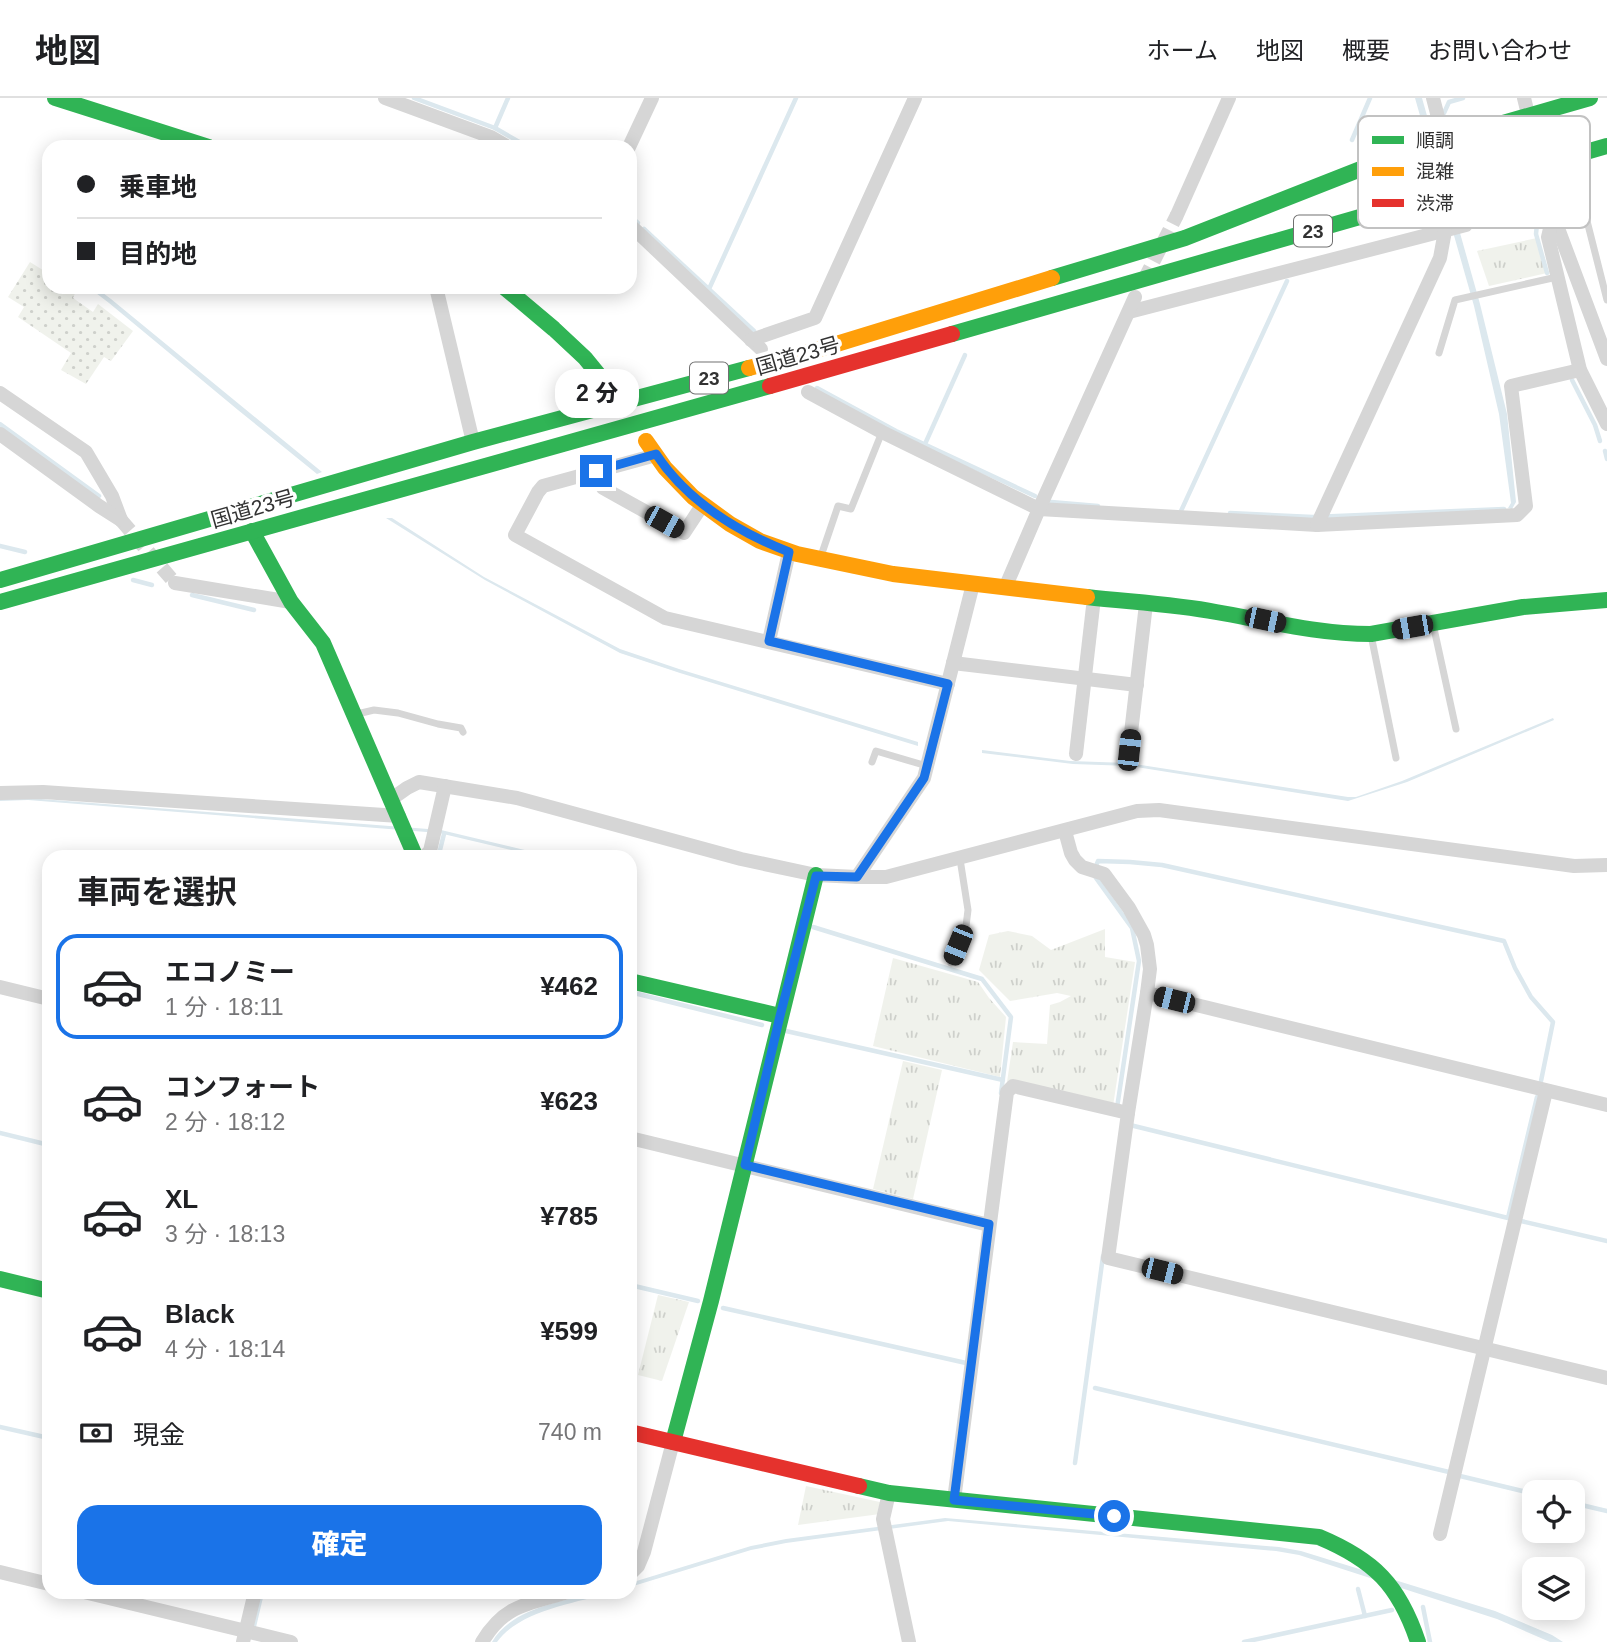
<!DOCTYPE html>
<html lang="ja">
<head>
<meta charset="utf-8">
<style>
  body { margin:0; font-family:Arial,"Noto Sans JP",sans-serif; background:#f2f2f2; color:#202124; height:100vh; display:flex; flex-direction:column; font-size:26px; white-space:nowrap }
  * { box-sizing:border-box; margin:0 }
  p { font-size:23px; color:#757577 }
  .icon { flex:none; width:38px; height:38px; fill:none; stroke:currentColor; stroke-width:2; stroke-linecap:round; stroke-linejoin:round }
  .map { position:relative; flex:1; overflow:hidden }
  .details { position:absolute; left:42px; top:752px; width:595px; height:749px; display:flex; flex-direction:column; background:#fff; border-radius:21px; box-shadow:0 4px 18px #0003 }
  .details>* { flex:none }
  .hud { position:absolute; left:42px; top:42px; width:595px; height:154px; border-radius:21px; box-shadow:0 4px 18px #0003; display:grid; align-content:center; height:154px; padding:0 35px; background:#fff }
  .buttons { position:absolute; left:1522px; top:1382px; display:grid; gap:14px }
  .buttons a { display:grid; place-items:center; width:63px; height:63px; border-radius:14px; background:#fff; box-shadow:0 4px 18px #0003; font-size:35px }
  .end { position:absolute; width:32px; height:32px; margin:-16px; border:9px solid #1a73e8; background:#fff; box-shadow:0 0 0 4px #fff }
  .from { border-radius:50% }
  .bubble { position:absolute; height:49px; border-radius:21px; background:#fff; box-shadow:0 4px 18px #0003; font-size:23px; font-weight:800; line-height:49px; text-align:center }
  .car { position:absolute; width:21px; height:42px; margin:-21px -10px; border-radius:9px; box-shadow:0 0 5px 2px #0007; background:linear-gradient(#222 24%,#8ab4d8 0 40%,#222 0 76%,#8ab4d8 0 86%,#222 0) }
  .hud b { display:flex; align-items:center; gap:24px; height:66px; font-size:26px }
  .hud b+b { border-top:2px solid #e0e0e0 }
  .hud i { width:18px; height:18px; background:#202124 }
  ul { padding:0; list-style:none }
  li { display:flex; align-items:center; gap:21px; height:105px; margin:0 14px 10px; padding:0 21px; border:4px solid transparent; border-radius:21px }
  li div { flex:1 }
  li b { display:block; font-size:26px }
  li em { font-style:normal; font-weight:800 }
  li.selected { border-color:#1a73e8 }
  li>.icon { width:63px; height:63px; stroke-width:1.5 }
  h2 { padding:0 35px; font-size:32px; line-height:84px }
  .pay { display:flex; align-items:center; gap:18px; height:77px; padding:0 35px; font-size:26px }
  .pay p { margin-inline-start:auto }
  .primary-button { display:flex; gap:14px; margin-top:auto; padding:14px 35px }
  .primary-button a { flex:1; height:80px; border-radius:21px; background:#1a73e8; color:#fff; font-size:28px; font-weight:800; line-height:80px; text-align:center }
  header { display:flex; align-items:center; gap:42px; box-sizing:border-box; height:98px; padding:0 35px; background:#fff; border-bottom:2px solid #e0e0e0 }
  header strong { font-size:33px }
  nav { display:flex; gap:38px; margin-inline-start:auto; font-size:24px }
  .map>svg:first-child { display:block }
  .grass { fill:url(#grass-tufts) }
  .garden { fill:url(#garden-dots) }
  .water { fill:#dce8ee }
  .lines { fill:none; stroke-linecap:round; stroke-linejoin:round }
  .stream { stroke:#dce8ee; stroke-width:4.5 }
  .street-tunnel { stroke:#d6d6d6; stroke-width:14; stroke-dasharray:14 7; stroke-linecap:butt }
  .lane { stroke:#d6d6d6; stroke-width:7 }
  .street { stroke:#d6d6d6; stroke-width:14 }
  .fast { stroke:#30b455; stroke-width:16 }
  .slow { stroke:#ff9f0a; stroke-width:16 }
  .jam { stroke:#e5322d; stroke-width:16 }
  .fast-bridge { stroke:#30b455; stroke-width:16 }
  .route { stroke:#1a73e8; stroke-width:9 }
  .labels { text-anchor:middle; stroke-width:7; stroke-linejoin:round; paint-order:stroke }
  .shield { fill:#fff; stroke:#707070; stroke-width:2 }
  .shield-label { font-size:19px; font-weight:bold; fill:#323232 }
  .street-label { font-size:21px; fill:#323232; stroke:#fff }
  .key { fill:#fff; stroke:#c2c2c2; stroke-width:2 }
  .key-label { font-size:19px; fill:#323232 }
</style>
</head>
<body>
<header>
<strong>地図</strong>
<nav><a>ホーム</a><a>地図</a><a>概要</a><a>お問い合わせ</a></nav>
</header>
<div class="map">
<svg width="1607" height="1544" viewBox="0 0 1607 1544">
  <defs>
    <pattern id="grass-tufts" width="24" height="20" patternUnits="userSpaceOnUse" patternTransform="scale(1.75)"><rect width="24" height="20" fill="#f0f2ec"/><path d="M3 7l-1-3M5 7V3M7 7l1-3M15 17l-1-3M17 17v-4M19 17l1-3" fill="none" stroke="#ced0cb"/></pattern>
    <pattern id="garden-dots" width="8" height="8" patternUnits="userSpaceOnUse" patternTransform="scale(1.75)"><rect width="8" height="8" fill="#f0f2ec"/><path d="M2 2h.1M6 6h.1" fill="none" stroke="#ced0cb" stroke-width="1.8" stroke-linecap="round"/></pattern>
  </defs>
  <rect width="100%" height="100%" fill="#fff"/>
  <!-- grass -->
  <g class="grass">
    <path d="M1537 140 1547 175 1489 188 1477 153Z"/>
    <path d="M1105 831V859L1135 864 1113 1008 1007 984 1013 944 1047 946 1050 907 1060 904 1071 898 1057 895 1010 903 979 872 989 837 1008 833 1032 838 1051 852Z"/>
    <path d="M893 860 978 884 989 900 1006 919 1000 979 873 948Z"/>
    <path d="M903 963 942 972 913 1101 873 1091Z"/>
    <path d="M658 1197 689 1204 662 1283 638 1277Z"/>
    <path d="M806 1388 880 1404 881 1408 880 1416 798 1427Z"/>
  </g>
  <!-- garden -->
  <path class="garden" d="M30 164 49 176V189H70L76 193 73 200 93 214 98 206 133 233 111 263 104 259 86 286 61 272 71 255 18 219 24 209 8 199Z"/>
  <!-- water -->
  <g class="water">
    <path d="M1415 0H1422L1480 206 1507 316 1516 404 1512 411 1508 410 1511 405 1499 316 1474 208Z"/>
    <path d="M88 189H95L111 201 322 374 317 376 238 312 109 205Z"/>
    <path d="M386 420H392L484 479 620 551 679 571 918 644V648L680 575 620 555 485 482Z"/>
    <path d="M1553 620 1554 622 1407 684 1348 703 1130 668 1073 666 982 655V652L1070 663 1128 665 1348 699H1356L1402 683Z"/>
    <path d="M28 700 441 732 554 759H541L439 735 28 702 0 703V701Z"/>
    <path d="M945 1420 1279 1449 1301 1453 1495 1513 1552 1537 1563 1544H1550L1497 1521 1299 1457 1276 1453 948 1423 786 1445 751 1452 630 1489V1485L751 1448 786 1441Z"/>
    <path d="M596 1494 610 1495C575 1505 519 1513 497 1544H492C512 1510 561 1504 596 1494Z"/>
  </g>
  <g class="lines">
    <!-- stream -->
    <g class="stream">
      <path d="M414 0 495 30 528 49"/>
      <path d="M1444 15 1449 4 1463 0"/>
      <path d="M495 30 508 0"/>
      <path d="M1352 42 1370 0"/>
      <path d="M1534 86 1539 106"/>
      <path d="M1538 116 1536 136 1547 175"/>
      <path d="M630 118 638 125"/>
      <path d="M644 131 754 233"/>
      <path d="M709 191 796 0"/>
      <path d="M1572 282 1595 327 1600 343"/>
      <path d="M817 290 896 333 1035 398"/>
      <path d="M0 326 99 398"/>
      <path d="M925 346 965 257"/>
      <path d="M1605 353 1607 361"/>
      <path d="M1051 404 1098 408"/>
      <path d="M1181 413 1287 183"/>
      <path d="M1230 415 1313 419 1504 411"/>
      <path d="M0 448 25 454"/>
      <path d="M133 482 152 487"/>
      <path d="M192 497 254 512"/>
      <path d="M438 760 444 736"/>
      <path d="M1096 768 1098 763 1130 764 1162 767 1504 843 1515 870 1531 899 1553 924 1541 983"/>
      <path d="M1096 780 1132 830 1139 863 1117 1010"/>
      <path d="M813 829 982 881 1011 919 1001 995"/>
      <path d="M630 894 762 927"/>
      <path d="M786 933 1003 982"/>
      <path d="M1130 1027 1508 1120 1537 999"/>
      <path d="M0 1035 49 1047"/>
      <path d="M1521 1123 1607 1143"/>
      <path d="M630 1187 698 1203"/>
      <path d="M723 1210 966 1265"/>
      <path d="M1095 1290 1449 1374"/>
      <path d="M0 1329 49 1340"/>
      <path d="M1075 1365 1103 1158"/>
      <path d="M1460 1378 1535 1396"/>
      <path d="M1573 1405 1607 1413"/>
      <path d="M1358 1491 1365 1518"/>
      <path d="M1423 1509 1430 1544"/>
      <path d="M254 1528 262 1494"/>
      <path d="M1244 1544 1392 1512"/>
    </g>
    <!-- street-tunnel -->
    <g class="street-tunnel">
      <path d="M1144 182 1177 117"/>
      <path d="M121 422 175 485"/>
    </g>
    <!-- lane -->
    <g class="lane">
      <path d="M1583 107 1607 202"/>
      <path d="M1439 255 1455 202 1557 179"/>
      <path d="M821 458 838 408 851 411 882 334"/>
      <path d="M1433 526 1456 631"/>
      <path d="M1371 537 1396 660"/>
      <path d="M357 616 374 612 398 615 438 626 461 630 463 634"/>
      <path d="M872 664 876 653 927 668"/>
      <path d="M951 865 966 828 968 812 960 761"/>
    </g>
    <!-- street -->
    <g class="street">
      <path d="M385 0 491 39 508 49"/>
      <path d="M1524 0 1553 117 1607 261"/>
      <path d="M629 49 652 0"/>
      <path d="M1177 117 1229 0"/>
      <path d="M1553 118 1548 139 1580 272 1607 326"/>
      <path d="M630 127 761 251"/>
      <path d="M436 189 473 344"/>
      <path d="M1129 214 1466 127 1433 0"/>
      <path d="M751 242 815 220 915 0"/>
      <path d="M808 294 882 334 1039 411 1317 427 1517 417 1526 408 1511 288 1580 272"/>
      <path d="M0 295 86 354 112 398 121 422"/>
      <path d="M0 336 99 408 121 422"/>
      <path d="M656 357 543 388 538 394 515 437 665 520 948 586"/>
      <path d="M595 373 603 390 684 435 703 406"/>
      <path d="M1317 427 1440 160 1445 133"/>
      <path d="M175 485 291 504"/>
      <path d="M1005 490 1039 411 1135 199"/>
      <path d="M769 543 789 454"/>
      <path d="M953 565 1137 587"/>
      <path d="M1129 652 1146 506"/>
      <path d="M1076 656 1094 500"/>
      <path d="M0 695 43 694 399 718"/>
      <path d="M390 702 407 690 419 684 517 700 741 761 816 777 857 779H886L1137 713 1159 712 1574 768 1607 767"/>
      <path d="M1065 733 1071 755 1075 762 1082 769 1104 776 1129 810 1144 837 1147 847 1150 871 1147 895 1128 1015"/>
      <path d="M423 760 430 753 445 688"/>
      <path d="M857 779 924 680 973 486"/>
      <path d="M0 889 49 901"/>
      <path d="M1147 895 1607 1007"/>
      <path d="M630 1040 989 1127"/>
      <path d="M889 1395 883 1421 909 1544"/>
      <path d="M954 1402 1007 994 1013 988 1128 1015 1108 1160 1607 1280"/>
      <path d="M1440 1436 1546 993"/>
      <path d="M0 1474 49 1486"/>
      <path d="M630 1476 638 1468 644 1454 673 1344"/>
      <path d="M84 1494 291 1544"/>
      <path d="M243 1544 255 1494"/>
      <path d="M482 1544C505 1506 528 1506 568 1494"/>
    </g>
    <!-- fast -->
    <g class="fast">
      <path d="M55 0 209 49"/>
      <path d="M1052 180 1185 140 1409 52"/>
      <path d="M504 189 554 231 585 260 607 287"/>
      <path d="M952 236 1426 100"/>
      <path d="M252 433 291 504 323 545 416 760"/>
      <path d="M0 482 473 344 749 270"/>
      <path d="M1087 499C1130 504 1173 506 1216 514 1268 523 1318 536 1371 536L1523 509 1607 502"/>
      <path d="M0 504 770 288"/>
      <path d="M630 883 780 918"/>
      <path d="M0 1181 49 1193"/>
      <path d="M673 1344 711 1203 816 777"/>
      <path d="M859 1388 889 1395 1319 1439C1374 1462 1399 1487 1418 1544"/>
    </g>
    <!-- slow -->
    <g class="slow">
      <path d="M749 270 830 248 1052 180"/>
      <path d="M646 343 665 370 693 399 730 426 760 443 797 456 893 476 1087 499"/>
    </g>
    <!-- jam -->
    <g class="jam">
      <path d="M770 288 952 236"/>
      <path d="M630 1334 859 1388"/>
    </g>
    <!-- fast-bridge -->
    <g class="fast-bridge">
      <path d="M1409 52 1590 0"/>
      <path d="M1426 100 1607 48"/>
    </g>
  </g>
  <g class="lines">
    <!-- route -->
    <path class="route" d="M596 373 656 356C687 403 738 434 789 454L769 543 948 586 924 680 857 779 816 778 780 918 745 1067 989 1126 954 1402 1114 1418"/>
  </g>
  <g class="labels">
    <!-- shield labels -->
    <g class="shield">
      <rect x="1294" y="117.5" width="38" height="31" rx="5"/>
      <rect x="690" y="264.5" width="38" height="31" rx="5"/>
    </g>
    <g class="shield-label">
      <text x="1313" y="140">23</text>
      <text x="709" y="287">23</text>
    </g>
    <!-- street labels -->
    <g class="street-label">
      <text transform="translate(798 258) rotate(-16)" y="7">国道23号</text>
      <text transform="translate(253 411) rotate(-16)" y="7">国道23号</text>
    </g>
  </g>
  <!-- legend -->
  <rect x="1358" y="18" width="232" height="112" rx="10" class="key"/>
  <rect x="1372" y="38" width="32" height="8" fill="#30b455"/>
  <rect x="1372" y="69" width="32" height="9" fill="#ff9f0a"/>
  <rect x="1372" y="101" width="32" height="8" fill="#e5322d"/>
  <g class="key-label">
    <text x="1416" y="49">順調</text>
    <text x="1416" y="80">混雑</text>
    <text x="1416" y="112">渋滞</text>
  </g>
</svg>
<div class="buttons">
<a><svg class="icon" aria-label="locate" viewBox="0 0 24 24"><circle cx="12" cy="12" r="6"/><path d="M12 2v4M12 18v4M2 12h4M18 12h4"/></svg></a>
<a><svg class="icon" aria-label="layers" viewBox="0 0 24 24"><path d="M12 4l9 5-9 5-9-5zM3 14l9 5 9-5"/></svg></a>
</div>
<i class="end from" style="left:1114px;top:1418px"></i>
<i class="end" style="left:596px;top:373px"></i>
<div class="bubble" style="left:555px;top:271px;width:84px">2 分</div>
<i class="car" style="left:664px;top:424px;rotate:119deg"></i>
<i class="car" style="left:1265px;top:522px;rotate:102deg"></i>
<i class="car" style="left:1412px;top:529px;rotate:260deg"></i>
<i class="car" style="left:1129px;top:652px;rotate:6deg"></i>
<i class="car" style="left:958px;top:847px;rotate:202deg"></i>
<i class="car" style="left:1174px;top:902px;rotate:284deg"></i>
<i class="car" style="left:1162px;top:1173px;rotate:104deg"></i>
<div class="hud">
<b><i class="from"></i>乗車地</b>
<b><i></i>目的地</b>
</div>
<section class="details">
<h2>車両を選択</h2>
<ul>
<li class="selected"><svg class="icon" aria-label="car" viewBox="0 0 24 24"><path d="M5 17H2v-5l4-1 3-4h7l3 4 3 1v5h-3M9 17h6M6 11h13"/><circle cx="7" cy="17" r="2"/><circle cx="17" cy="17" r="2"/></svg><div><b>エコノミー</b><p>1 分 · 18:11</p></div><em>¥462</em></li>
<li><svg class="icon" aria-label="car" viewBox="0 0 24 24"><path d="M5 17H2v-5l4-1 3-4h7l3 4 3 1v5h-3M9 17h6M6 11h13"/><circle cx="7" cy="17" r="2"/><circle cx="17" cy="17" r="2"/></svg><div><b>コンフォート</b><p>2 分 · 18:12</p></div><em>¥623</em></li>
<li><svg class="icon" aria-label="car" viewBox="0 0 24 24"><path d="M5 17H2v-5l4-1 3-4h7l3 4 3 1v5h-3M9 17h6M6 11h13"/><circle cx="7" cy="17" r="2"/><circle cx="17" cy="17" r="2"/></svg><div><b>XL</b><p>3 分 · 18:13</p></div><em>¥785</em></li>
<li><svg class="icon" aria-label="car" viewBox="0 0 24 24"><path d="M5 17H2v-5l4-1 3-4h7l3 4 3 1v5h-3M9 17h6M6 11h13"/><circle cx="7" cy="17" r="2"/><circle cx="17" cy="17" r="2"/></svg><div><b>Black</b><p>4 分 · 18:14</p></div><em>¥599</em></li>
</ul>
<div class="pay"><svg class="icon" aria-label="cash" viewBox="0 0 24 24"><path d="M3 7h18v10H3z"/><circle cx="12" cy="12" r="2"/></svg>現金<p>740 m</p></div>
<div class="primary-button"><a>確定</a></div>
</section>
</div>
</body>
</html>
